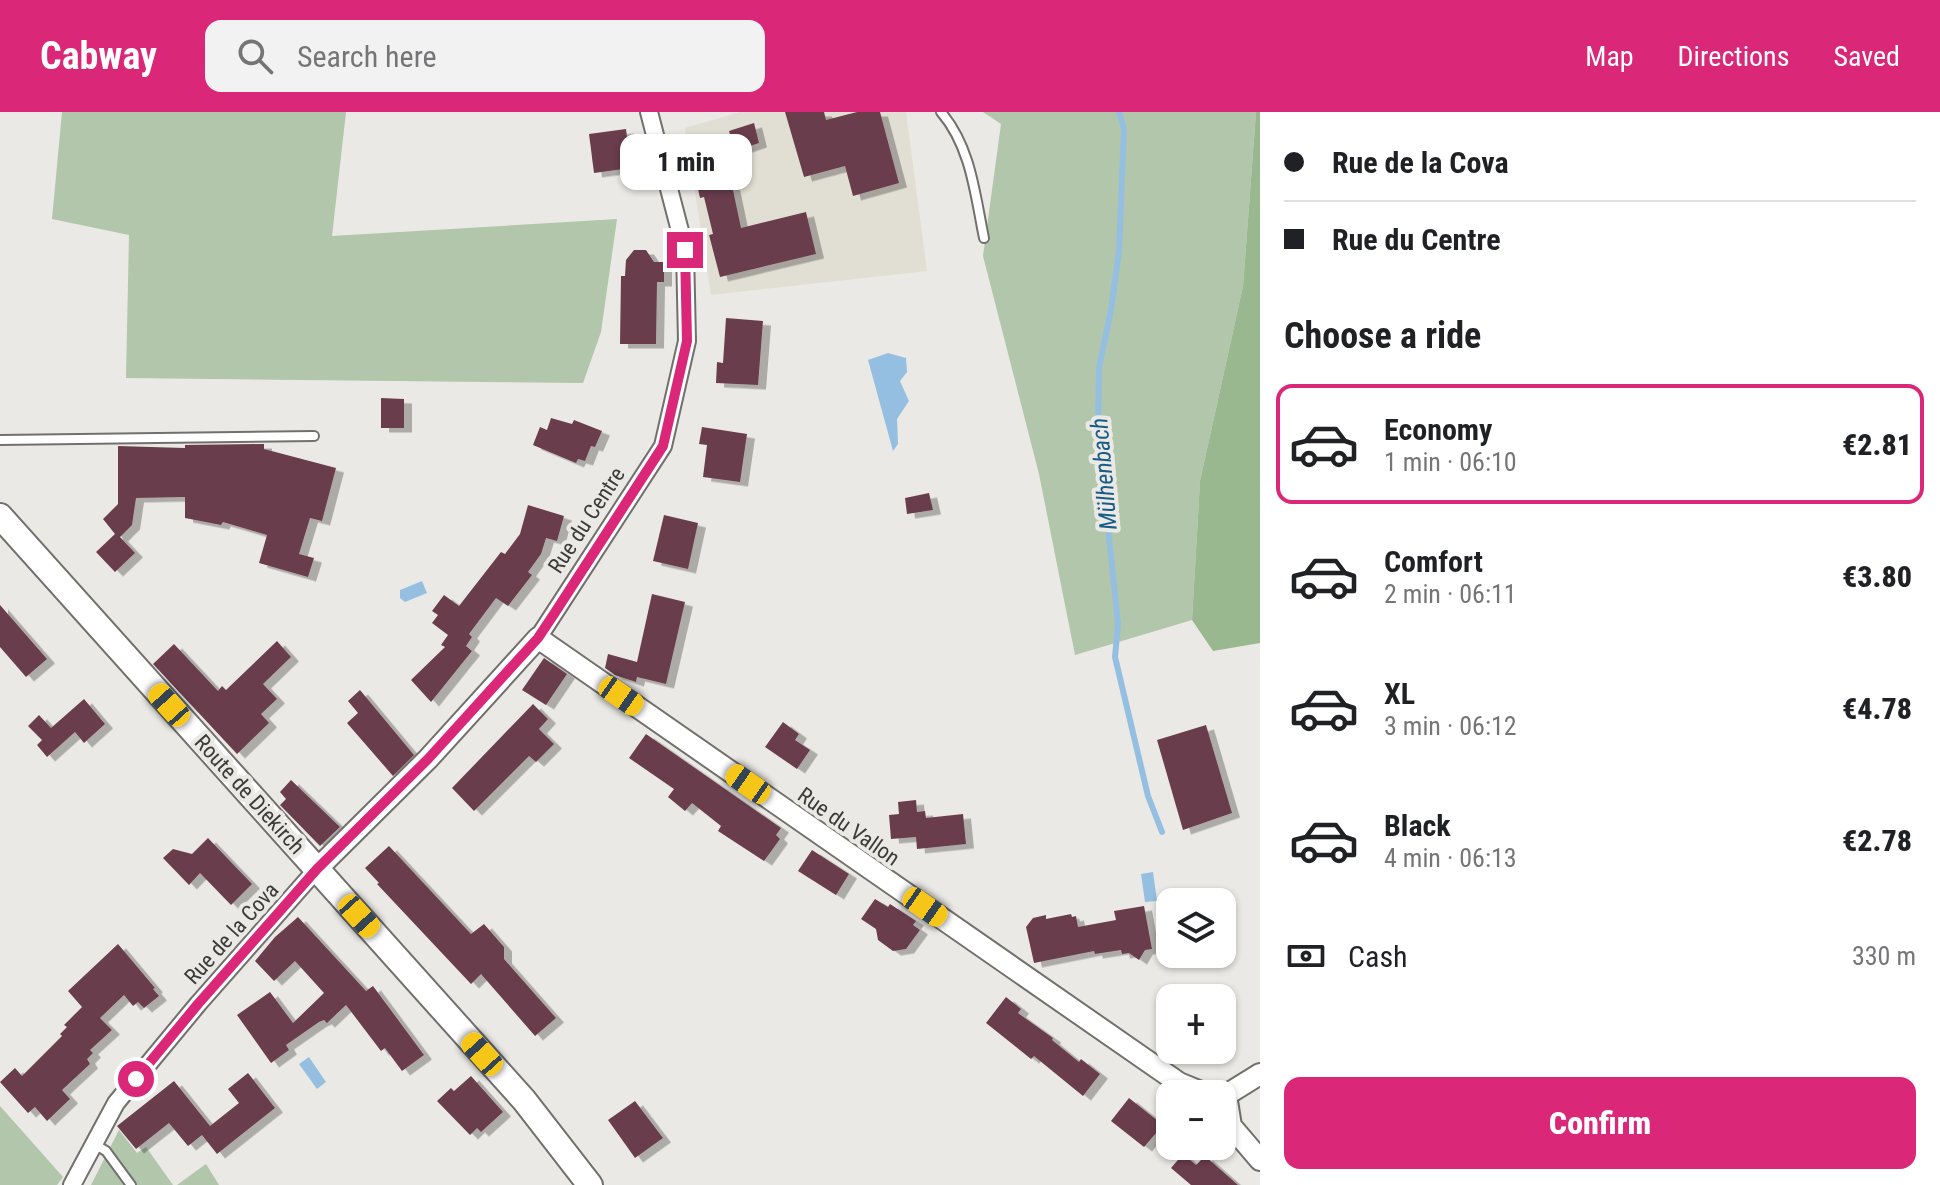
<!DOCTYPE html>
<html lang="en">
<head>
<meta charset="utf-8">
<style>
  body { margin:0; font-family:"Roboto Condensed",sans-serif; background:#f2f2f2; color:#202124; height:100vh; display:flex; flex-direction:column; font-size:30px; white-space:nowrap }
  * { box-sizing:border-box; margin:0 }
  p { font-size:26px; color:#757577 }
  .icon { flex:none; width:44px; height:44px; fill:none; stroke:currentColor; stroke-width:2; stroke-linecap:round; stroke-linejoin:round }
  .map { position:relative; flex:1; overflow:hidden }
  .drawer { display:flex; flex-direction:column; background:#fff; width:680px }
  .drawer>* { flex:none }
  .hud { display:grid; align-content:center; height:176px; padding:0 24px; background:#fff }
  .buttons { position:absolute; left:1156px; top:776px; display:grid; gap:16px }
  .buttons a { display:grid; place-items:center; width:80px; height:80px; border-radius:16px; background:#fff; box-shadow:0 2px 6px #0004; font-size:40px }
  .end { position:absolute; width:36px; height:36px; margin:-18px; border:10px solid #db2777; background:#fff; box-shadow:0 0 0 4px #fff }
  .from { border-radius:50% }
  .bubble { position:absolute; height:56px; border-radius:16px; background:#fff; box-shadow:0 2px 6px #0004; font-size:26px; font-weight:800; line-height:56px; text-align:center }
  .car { position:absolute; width:24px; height:48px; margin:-24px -12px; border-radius:10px; box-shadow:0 0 6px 2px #0007; background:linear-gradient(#f5c518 24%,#345 0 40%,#f5c518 0 76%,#345 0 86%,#f5c518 0) }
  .hud b { display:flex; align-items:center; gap:28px; height:76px; font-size:30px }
  .hud b+b { border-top:2px solid #e0e0e0 }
  .hud i { width:20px; height:20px; background:#202124 }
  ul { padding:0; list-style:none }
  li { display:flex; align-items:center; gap:24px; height:120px; margin:0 16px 12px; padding:0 8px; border:4px solid transparent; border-radius:16px }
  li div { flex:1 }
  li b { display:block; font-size:30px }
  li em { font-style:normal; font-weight:800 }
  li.current { border-color:#db2777 }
  li>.icon { width:72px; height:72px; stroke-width:1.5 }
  h2 { padding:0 24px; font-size:36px; line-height:96px }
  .pay { display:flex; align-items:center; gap:20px; height:88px; padding:0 24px; font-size:30px }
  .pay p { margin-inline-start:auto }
  .cta { display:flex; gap:16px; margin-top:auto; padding:16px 24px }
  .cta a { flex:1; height:92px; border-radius:16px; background:#db2777; color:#fff; font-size:32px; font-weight:800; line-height:92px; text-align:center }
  header { display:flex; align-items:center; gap:48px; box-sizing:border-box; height:112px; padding:0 40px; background:#db2777; color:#fff }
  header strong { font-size:38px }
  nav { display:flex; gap:44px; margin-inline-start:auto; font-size:28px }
  .search { width:560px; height:72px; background:#f2f2f2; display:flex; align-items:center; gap:20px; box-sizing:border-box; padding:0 28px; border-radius:16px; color:#757577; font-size:30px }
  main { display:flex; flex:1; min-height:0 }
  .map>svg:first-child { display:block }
  .built { fill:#e1ded3 }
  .green { fill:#b1c6aa }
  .forest { fill:#9ab890 }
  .water { fill:#95bfe1 }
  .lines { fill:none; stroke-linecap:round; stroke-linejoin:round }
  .stream { stroke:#95bfe1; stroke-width:6 }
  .building { fill:#6b3e4d; filter:url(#shadow) }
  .service-casing { stroke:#71706d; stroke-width:12 }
  .minor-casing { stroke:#71706d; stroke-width:20 }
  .tertiary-casing { stroke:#71706d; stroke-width:24 }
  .secondary-casing { stroke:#71706d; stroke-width:28 }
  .service { stroke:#fff; stroke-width:8 }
  .minor { stroke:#fff; stroke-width:16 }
  .tertiary { stroke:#fff; stroke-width:20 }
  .secondary { stroke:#fff; stroke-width:24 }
  .route { stroke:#db2777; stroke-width:10 }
  .labels { text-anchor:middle; stroke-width:8; stroke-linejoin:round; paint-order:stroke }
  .street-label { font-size:22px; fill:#3b3b39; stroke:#eae9e5 }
  .water-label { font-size:24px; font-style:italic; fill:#185b86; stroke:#eae9e5 }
</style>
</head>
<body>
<header>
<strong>Cabway</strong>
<div class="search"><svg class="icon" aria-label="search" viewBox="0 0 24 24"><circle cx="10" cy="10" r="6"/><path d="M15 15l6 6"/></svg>Search here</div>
<nav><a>Map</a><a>Directions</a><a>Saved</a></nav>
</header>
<main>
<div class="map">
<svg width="1260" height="1073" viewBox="0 0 1260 1073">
  <defs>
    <filter id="shadow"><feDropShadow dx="8" dy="4.5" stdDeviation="0" flood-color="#0004"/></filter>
  </defs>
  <rect width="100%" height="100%" fill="#eae9e5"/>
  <!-- built -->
  <path class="built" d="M740 0H906L927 159 711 183 685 16Z"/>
  <!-- green -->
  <g class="green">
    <path d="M62 0H346L332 124 617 107 601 220 583 271 126 266 129 123 52 107Z"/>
    <path d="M983 0H1256L1243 174 1200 369 1192 508 1075 543 1039 362 983 144 1001 12Z"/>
    <path d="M0 994 63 1065 57 1073H0Z"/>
    <path d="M119 1018 137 1041 146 1035 173 1073H91Z"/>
    <path d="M206 1052 219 1073H177Z"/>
  </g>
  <!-- forest -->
  <path class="forest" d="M1256 0H1260V531L1213 539 1192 508 1200 369 1243 174Z"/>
  <!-- water -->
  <g class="water">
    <path d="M888 241 906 246 907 260 900 269 909 289 897 307 898 332 893 339 868 248Z"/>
    <path d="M422 469 427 481 405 490 400 486V478Z"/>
    <path d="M1153 760 1157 789 1145 790 1141 762Z"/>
    <path d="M309 945 326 970 317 977 299 952Z"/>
  </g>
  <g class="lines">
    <!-- stream -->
    <path class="stream" d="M1119 0 1124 17 1119 139 1111 198 1099 256 1098 318 1118 512 1115 545 1148 684 1162 720"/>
  </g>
  <!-- building -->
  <g class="building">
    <path d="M785 0H824L826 8 857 0H880L899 71 853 84 845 54 804 65Z"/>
    <path d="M754 11 759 31 735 39 729 19Z"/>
    <path d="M626 17 631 56 594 61 589 22Z"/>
    <path d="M724 35 741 116 806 100 816 142 720 165 709 123 713 122 704 85 700 86 694 59 698 58 696 42Z"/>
    <path d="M634 138H646L654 150H664V170H657L656 232H620L621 164H625L626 148Z"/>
    <path d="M726 206 763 209 758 273 716 271 717 250 723 251Z"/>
    <path d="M381 286 404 287V316H381Z"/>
    <path d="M551 306 572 312 574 308 602 319 595 335 591 334 585 349 578 347 576 351 533 333 540 315 547 318Z"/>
    <path d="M702 315 747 322 740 370 703 365 707 333 699 332Z"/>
    <path d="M264 332V337L336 356 322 409 310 406 299 442 314 446 308 465 259 451 267 423 223 410 221 413 185 406V385L136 386 132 413 120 425 135 441 115 460 96 440 115 422 103 407 118 392V334L185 336V333Z"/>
    <path d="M929 381 933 398 907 402 905 386Z"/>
    <path d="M528 393 564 404 557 429 546 426 541 442 528 460 532 463 508 494 496 486 469 522 472 525 466 534 472 539 431 590 411 568 445 535 441 533 448 523 432 511 438 503 432 499 444 483 459 494 501 440 505 442 520 422Z"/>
    <path d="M664 403 698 411 688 457 653 449Z"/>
    <path d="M652 482 685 490 666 572 637 565 636 570 615 563 605 556 608 542 637 550Z"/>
    <path d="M0 493 47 547 26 565 0 535Z"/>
    <path d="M277 529 291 545 263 572 277 587 261 602 269 611 237 642 153 552 174 532 218 579 222 574 226 578Z"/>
    <path d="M544 546 567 562 546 593 522 578Z"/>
    <path d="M360 578 414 643 393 664 347 611 358 601 348 589Z"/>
    <path d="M84 587 105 612 84 631 75 620 47 645 37 633 42 628 28 614 39 603 51 616Z"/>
    <path d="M533 592 548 607 539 617 554 632 536 650 529 644 474 699 452 676Z"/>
    <path d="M783 610 799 622 795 628 810 638 797 657 765 635Z"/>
    <path d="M1206 613 1232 701 1183 718 1157 628Z"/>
    <path d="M646 622 781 716 776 723 780 727 764 749 718 719 721 714 692 691 685 699 668 685 674 677 629 646Z"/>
    <path d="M291 668 340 715 320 734 280 693 286 687 280 680Z"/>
    <path d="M916 688 917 700 925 699 926 706 963 702 966 732 917 737 916 725 891 727 889 703 899 702 898 690Z"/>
    <path d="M208 726 252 772 231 793 200 761 189 773 163 746 173 737 192 742Z"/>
    <path d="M389 734 471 822 484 812 504 835V847L556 906 535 924 481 862 471 872 377 772 379 771 365 756Z"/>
    <path d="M812 738 849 762 836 783 798 759Z"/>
    <path d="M875 787 888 795 890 792 916 809 913 813 920 818 906 837 893 839 878 828 876 817 861 807Z"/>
    <path d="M1144 794 1152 837 1145 838 1139 848 1129 841 1122 842 1121 838 1095 842 1094 839 1034 851 1026 815 1033 806 1046 803V807L1071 802 1072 805 1076 804 1078 815 1116 808 1114 799Z"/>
    <path d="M298 805 366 879 373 874 424 943 402 959 385 936 381 939 346 893 327 911 324 908 319 910 286 933 289 938 271 951 237 903 270 880 293 911 324 881 295 849 274 869 255 849 275 825Z"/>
    <path d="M118 832 155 876 153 877 159 884 144 896 138 890 133 894 124 883 100 906 112 918 90 938 93 941 87 947 90 952 62 978 70 987 47 1009 35 995 28 1001 0 970 15 956 22 964 62 924 60 922 67 915 64 913 82 895 68 879Z"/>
    <path d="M1006 885 1021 897 1018 901 1053 926 1052 928 1079 950 1081 947 1100 962 1083 984 1034 944 1031 947 986 911Z"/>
    <path d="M248 961 275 996 217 1042 202 1023 188 1034 169 1011 136 1037 117 1014 174 969 210 1014 239 991 228 977Z"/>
    <path d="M471 964 503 1000 481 1020 477 1016 470 1023 437 989 451 976 454 979Z"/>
    <path d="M1129 986 1163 1013 1144 1035 1111 1009Z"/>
    <path d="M635 989 663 1026 635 1046 608 1008Z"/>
    <path d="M1183 1042 1196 1053 1205 1044 1238 1073H1191L1171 1056Z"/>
  </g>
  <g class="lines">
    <!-- service casing -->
    <g class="service-casing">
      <g id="service">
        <path d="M941 0C971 35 975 82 984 126"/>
        <path d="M0 328 314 324"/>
        <path d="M94 1032 106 1039 131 1073"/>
      </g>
    </g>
    <!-- minor casing -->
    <g class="minor-casing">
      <g id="minor">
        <path d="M538 526 663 334 687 229 685 138 649 0"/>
        <path d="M72 1073 116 991 198 892 317 757"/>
      </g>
    </g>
    <!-- tertiary casing -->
    <g class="tertiary-casing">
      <g id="tertiary">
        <path d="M317 757 428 647 538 526 1179 971 1201 980 1218 982"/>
        <path d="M1226 983 1231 1014 1260 1048"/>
        <path d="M1226 983 1260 962"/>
      </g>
    </g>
    <!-- secondary casing -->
    <g class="secondary-casing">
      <path id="secondary" d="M0 404 524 988 590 1073"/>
    </g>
    <!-- service -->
    <use href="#service" class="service"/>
    <!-- minor -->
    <use href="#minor" class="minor"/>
    <!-- tertiary -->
    <use href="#tertiary" class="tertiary"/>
    <!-- secondary -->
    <use href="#secondary" class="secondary"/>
  </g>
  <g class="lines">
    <!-- route -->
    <path class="route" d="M136 967 198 892 317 757 428 647 538 526 554 502 663 334 687 229 685 138"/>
  </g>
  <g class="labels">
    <!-- street labels -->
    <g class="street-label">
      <text transform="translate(586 408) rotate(-57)" y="8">Rue du Centre</text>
      <text transform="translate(250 682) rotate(48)" y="8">Route de Diekirch</text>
      <text transform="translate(849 714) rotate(35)" y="8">Rue du Vallon</text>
      <text transform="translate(231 821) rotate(-48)" y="8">Rue de la Cova</text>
    </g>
    <!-- water labels -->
    <g class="water-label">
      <text transform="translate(1104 362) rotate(-95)" y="8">Mülhenbach</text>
    </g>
  </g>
</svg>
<div class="buttons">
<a><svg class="icon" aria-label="layers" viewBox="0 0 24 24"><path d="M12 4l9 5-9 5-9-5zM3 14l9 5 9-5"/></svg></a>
<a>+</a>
<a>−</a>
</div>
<i class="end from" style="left:136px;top:967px"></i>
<i class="end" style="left:685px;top:138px"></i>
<div class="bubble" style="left:620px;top:22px;width:132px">1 min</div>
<i class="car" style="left:621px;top:584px;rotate:125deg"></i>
<i class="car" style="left:169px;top:593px;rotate:318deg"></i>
<i class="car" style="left:748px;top:672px;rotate:305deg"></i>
<i class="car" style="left:925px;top:795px;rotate:125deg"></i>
<i class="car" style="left:359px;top:804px;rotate:138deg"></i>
<i class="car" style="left:482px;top:942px;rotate:318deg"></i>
</div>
<section class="drawer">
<div class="hud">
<b><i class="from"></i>Rue de la Cova</b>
<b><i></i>Rue du Centre</b>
</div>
<h2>Choose a ride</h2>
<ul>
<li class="current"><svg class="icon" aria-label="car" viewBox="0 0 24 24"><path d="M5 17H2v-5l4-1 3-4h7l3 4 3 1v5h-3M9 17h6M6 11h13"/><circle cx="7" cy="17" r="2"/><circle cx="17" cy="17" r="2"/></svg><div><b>Economy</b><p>1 min · 06:10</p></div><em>€2.81</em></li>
<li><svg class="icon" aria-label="car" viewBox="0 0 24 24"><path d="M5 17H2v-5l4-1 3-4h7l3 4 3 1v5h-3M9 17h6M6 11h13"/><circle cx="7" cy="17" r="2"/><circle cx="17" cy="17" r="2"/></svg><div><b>Comfort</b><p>2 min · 06:11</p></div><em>€3.80</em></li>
<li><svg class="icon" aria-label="car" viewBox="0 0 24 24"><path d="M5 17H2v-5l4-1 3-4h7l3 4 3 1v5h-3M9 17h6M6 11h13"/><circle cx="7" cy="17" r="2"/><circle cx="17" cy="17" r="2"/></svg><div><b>XL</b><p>3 min · 06:12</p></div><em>€4.78</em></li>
<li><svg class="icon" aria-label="car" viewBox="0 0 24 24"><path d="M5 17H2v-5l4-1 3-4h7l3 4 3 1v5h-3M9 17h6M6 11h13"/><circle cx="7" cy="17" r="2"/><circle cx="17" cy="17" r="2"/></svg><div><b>Black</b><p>4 min · 06:13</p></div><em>€2.78</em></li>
</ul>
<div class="pay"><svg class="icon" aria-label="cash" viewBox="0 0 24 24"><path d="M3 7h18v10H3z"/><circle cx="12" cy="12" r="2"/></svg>Cash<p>330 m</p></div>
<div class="cta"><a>Confirm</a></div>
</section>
</main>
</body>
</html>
